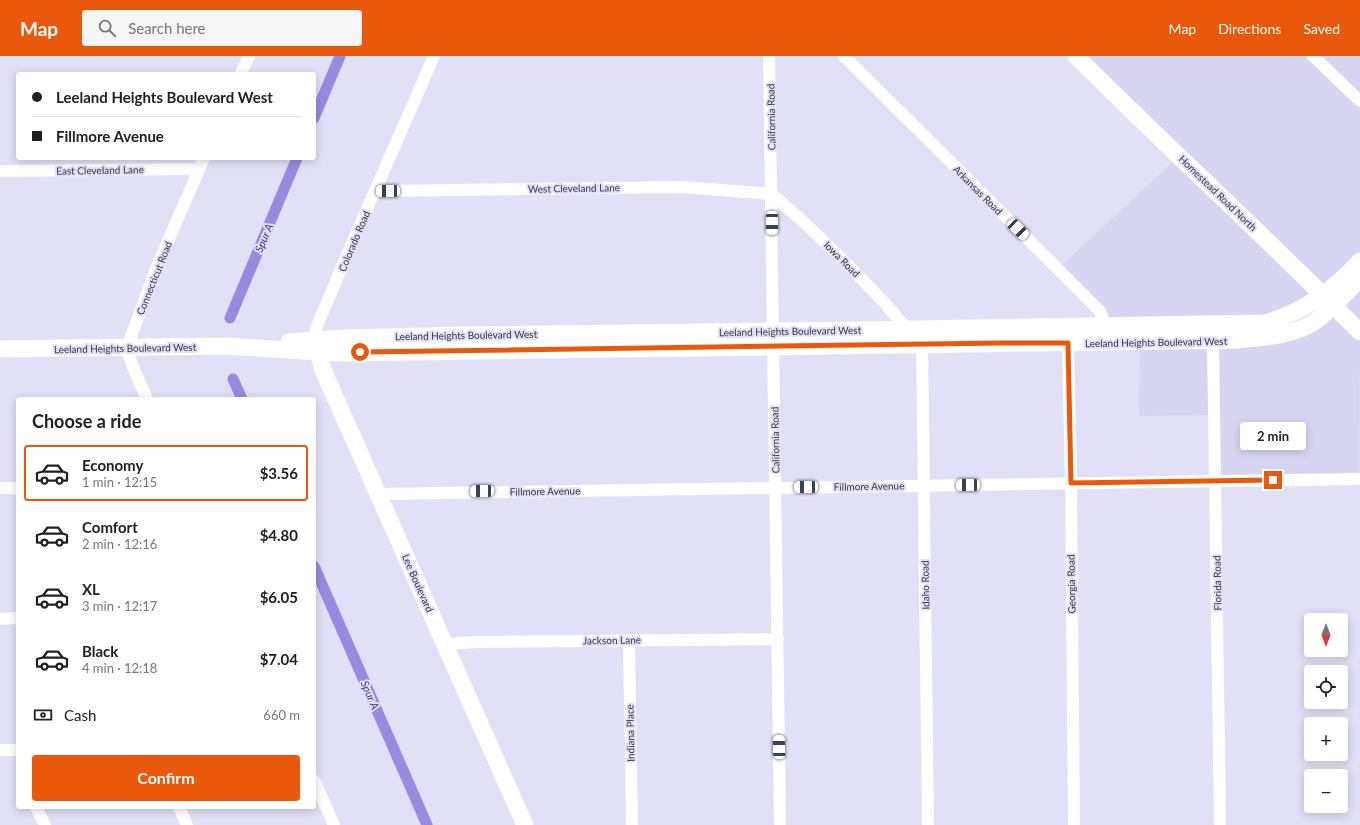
<!DOCTYPE html>
<html lang="en">
<head>
<meta charset="utf-8">
<style>
  body { margin:0; font-family:Lato,sans-serif; background:#f6f6f6; color:#202124; height:100vh; display:flex; flex-direction:column; font-size:15px; white-space:nowrap }
  * { box-sizing:border-box; margin:0 }
  p { font-size:13px; color:#757577 }
  .icon { flex:none; width:22px; height:22px; fill:none; stroke:currentColor; stroke-width:2; stroke-linecap:round; stroke-linejoin:round }
  .map { position:relative; flex:1; overflow:hidden }
  .panel { position:absolute; left:16px; top:341px; width:300px; height:412px; display:flex; flex-direction:column; background:#fff; border-radius:4px; box-shadow:0 2px 10px #0003 }
  .panel>* { flex:none }
  .guide { position:absolute; left:16px; top:16px; width:300px; height:88px; border-radius:4px; box-shadow:0 2px 10px #0003; display:grid; align-content:center; height:88px; padding:0 16px; background:#fff }
  .needle { width:26px; rotate:180deg }
  .controls { position:absolute; left:1304px; top:557px; display:grid; gap:8px }
  .controls a { display:grid; place-items:center; width:44px; height:44px; border-radius:4px; background:#fff; box-shadow:0 2px 10px #0003; font-size:20px }
  .end { position:absolute; width:18px; height:18px; margin:-9px; border:5px solid #ea580c; background:#fff; box-shadow:0 0 0 2px #fff }
  .from { border-radius:50% }
  .bubble { position:absolute; height:28px; border-radius:4px; background:#fff; box-shadow:0 2px 10px #0003; font-size:13px; font-weight:700; line-height:28px; text-align:center }
  .car { position:absolute; width:12px; height:24px; margin:-12px -6px; border-radius:5px; box-shadow:0 0 3px 1px #0007; background:linear-gradient(#fff 24%,#345 0 40%,#fff 0 76%,#345 0 86%,#fff 0) }
  .guide b { display:flex; align-items:center; gap:14px; height:38px; font-size:15px }
  .guide b+b { border-top:1px solid #e0e0e0 }
  .guide i { width:10px; height:10px; background:#202124 }
  ul { padding:0; list-style:none }
  li { display:flex; align-items:center; gap:12px; height:56px; margin:0 8px 6px; padding:0 8px; border:2px solid transparent; border-radius:4px }
  li div { flex:1 }
  li b { display:block; font-size:15px }
  li em { font-style:normal; font-weight:700 }
  li.on { border-color:#ea580c }
  li>.icon { width:36px; height:36px; stroke-width:1.5 }
  h2 { padding:0 16px; font-size:18px; line-height:48px }
  .pay { display:flex; align-items:center; gap:10px; height:44px; padding:0 16px; font-size:15px }
  .pay p { margin-inline-start:auto }
  .cta { display:flex; gap:8px; margin-top:auto; padding:8px 16px }
  .cta a { flex:1; height:46px; border-radius:4px; background:#ea580c; color:#fff; font-size:16px; font-weight:700; line-height:46px; text-align:center }
  header { display:flex; align-items:center; gap:24px; box-sizing:border-box; height:56px; padding:0 20px; background:#ea580c; color:#fff }
  header strong { font-size:19px }
  nav { display:flex; gap:22px; margin-inline-start:auto; font-size:14px }
  .search { width:280px; height:36px; background:#f6f6f6; display:flex; align-items:center; gap:10px; box-sizing:border-box; padding:0 14px; border-radius:4px; color:#757577; font-size:15px }
  .map>svg:first-child { display:block }
  .built { fill:#d7d5f2 }
  .lines { fill:none; stroke-linecap:round; stroke-linejoin:round }
  .canal { stroke:#968bde; stroke-width:11 }
  .street { stroke:#fff; stroke-width:12 }
  .secondary { stroke:#fff; stroke-width:17 }
  .route { stroke:#ea580c; stroke-width:5 }
  .labels { text-anchor:middle; stroke-width:4; stroke-linejoin:round; paint-order:stroke }
  .street-label { font-size:10px; fill:#383740; stroke:#e1e0f6 }
  .water-label { font-size:11px; font-style:italic; fill:#472f8f; stroke:#e1e0f6 }
</style>
</head>
<body>
<header>
<strong>Map</strong>
<div class="search"><svg class="icon" aria-label="search" viewBox="0 0 24 24"><circle cx="10" cy="10" r="6"/><path d="M15 15l6 6"/></svg>Search here</div>
<nav><a>Map</a><a>Directions</a><a>Saved</a></nav>
</header>
<div class="map">
<svg width="1360" height="769" viewBox="0 0 1360 769">
  <rect width="100%" height="100%" fill="#e1e0f6"/>
  <!-- built -->
  <g class="built">
    <path d="M1076 0H1313L1360 45V277L1323 238 1279 264 1107 270 1058 213 1179 100Z"/>
    <path d="M1320 0H1360V39Z"/>
    <path d="M1334 258 1360 285 1359 428 1213 429V359L1139 360 1140 292 1236 290Z"/>
  </g>
  <g class="lines">
    <!-- canal -->
    <g class="canal">
      <path d="M314 62 340 0"/>
      <path d="M230 262 297 102"/>
      <path d="M233 323 242 343"/>
      <path d="M314 510 427 769"/>
    </g>
    <!-- street -->
    <g class="street">
      <path d="M769 0 780 769"/>
      <path d="M844 0 1099 254 1107 270"/>
      <path d="M1313 0 1360 45"/>
      <path d="M241 18 249 0"/>
      <path d="M0 115 199 113"/>
      <path d="M375 135 682 131 772 138 806 168 845 206 883 245 907 273"/>
      <path d="M314 284 317 270 347 199 434 0"/>
      <path d="M1213 285 1220 769"/>
      <path d="M1068 287 1071 427 1074 769"/>
      <path d="M922 288 928 769"/>
      <path d="M147 343 132 309 127 292 155 215 204 102"/>
      <path d="M0 432H12L18 433"/>
      <path d="M378 438 1360 423"/>
      <path d="M0 563 18 562"/>
      <path d="M629 584 632 769"/>
      <path d="M446 589 457 587 481 586 778 583"/>
      <path d="M0 694H18"/>
      <path d="M314 724 334 769"/>
      <path d="M36 751 45 769"/>
      <path d="M179 751 187 769"/>
    </g>
    <!-- secondary -->
    <g class="secondary">
      <path d="M1076 0C1169 93 1267 182 1360 276"/>
      <path d="M289 286 344 282 468 279 863 274 1264 267C1301 258 1335 233 1360 205"/>
      <path d="M315 286 323 314 525 769"/>
      <path d="M0 293 227 290 317 296 345 297 1236 284C1259 282 1291 280 1311 268 1322 261 1332 251 1341 242 1348 235 1355 229 1360 221"/>
    </g>
  </g>
  <g class="lines">
    <!-- route -->
    <path class="route" d="M360 296 1001 287H1068L1071 427 1273 424"/>
  </g>
  <g class="labels">
    <!-- street labels -->
    <g class="street-label">
      <text transform="translate(771 61) rotate(-91)" y="4">California Road</text>
      <text transform="translate(100 114) rotate(-1)" y="4">East Cleveland Lane</text>
      <text transform="translate(574 132) rotate(-1)" y="4">West Cleveland Lane</text>
      <text transform="translate(978 134) rotate(45)" y="4">Arkansas Road</text>
      <text transform="translate(1218 137) rotate(44)" y="4">Homestead Road North</text>
      <text transform="translate(354 185) rotate(-67)" y="4">Colorado Road</text>
      <text transform="translate(842 203) rotate(45)" y="4">Iowa Road</text>
      <text transform="translate(154 222) rotate(-68)" y="4">Connecticut Road</text>
      <text transform="translate(790 275) rotate(-1)" y="4">Leeland Heights Boulevard West</text>
      <text transform="translate(466 279) rotate(-1)" y="4">Leeland Heights Boulevard West</text>
      <text transform="translate(1156 286) rotate(-1)" y="4">Leeland Heights Boulevard West</text>
      <text transform="translate(125 292) rotate(-1)" y="4">Leeland Heights Boulevard West</text>
      <text transform="translate(775 384) rotate(-91)" y="4">California Road</text>
      <text transform="translate(869 430) rotate(-1)" y="4">Fillmore Avenue</text>
      <text transform="translate(545 435) rotate(-1)" y="4">Fillmore Avenue</text>
      <text transform="translate(418 527) rotate(66)" y="4">Lee Boulevard</text>
      <text transform="translate(1217 527) rotate(-91)" y="4">Florida Road</text>
      <text transform="translate(1071 528) rotate(-91)" y="4">Georgia Road</text>
      <text transform="translate(925 529) rotate(-91)" y="4">Idaho Road</text>
      <text transform="translate(612 584) rotate(-1)" y="4">Jackson Lane</text>
      <text transform="translate(630 677) rotate(-91)" y="4">Indiana Place</text>
    </g>
    <!-- water labels -->
    <g class="water-label">
      <text transform="translate(264 182) rotate(-67)" y="4">Spur A</text>
      <text transform="translate(370 639) rotate(67)" y="4">Spur A</text>
    </g>
  </g>
</svg>
<div class="controls">
<a><svg class="needle" viewBox="-14 -14 28 28"><path d="M0-13l5 13h-10z" fill="#e53935"/><path d="M0 13l5-13h-10z" fill="#757577"/></svg></a>
<a><svg class="icon" aria-label="locate" viewBox="0 0 24 24"><circle cx="12" cy="12" r="6"/><path d="M12 2v4M12 18v4M2 12h4M18 12h4"/></svg></a>
<a>+</a>
<a>−</a>
</div>
<i class="end from" style="left:360px;top:296px"></i>
<i class="end" style="left:1273px;top:424px"></i>
<div class="bubble" style="left:1240px;top:366px;width:66px">2 min</div>
<i class="car" style="left:388px;top:135px;rotate:270deg"></i>
<i class="car" style="left:772px;top:167px;rotate:180deg"></i>
<i class="car" style="left:1018px;top:173px;rotate:134deg"></i>
<i class="car" style="left:968px;top:429px;rotate:269deg"></i>
<i class="car" style="left:806px;top:431px;rotate:269deg"></i>
<i class="car" style="left:482px;top:435px;rotate:269deg"></i>
<i class="car" style="left:779px;top:691px;rotate:359deg"></i>
<div class="guide">
<b><i class="from"></i>Leeland Heights Boulevard West</b>
<b><i></i>Fillmore Avenue</b>
</div>
<section class="panel">
<h2>Choose a ride</h2>
<ul>
<li class="on"><svg class="icon" aria-label="car" viewBox="0 0 24 24"><path d="M5 17H2v-5l4-1 3-4h7l3 4 3 1v5h-3M9 17h6M6 11h13"/><circle cx="7" cy="17" r="2"/><circle cx="17" cy="17" r="2"/></svg><div><b>Economy</b><p>1 min · 12:15</p></div><em>$3.56</em></li>
<li><svg class="icon" aria-label="car" viewBox="0 0 24 24"><path d="M5 17H2v-5l4-1 3-4h7l3 4 3 1v5h-3M9 17h6M6 11h13"/><circle cx="7" cy="17" r="2"/><circle cx="17" cy="17" r="2"/></svg><div><b>Comfort</b><p>2 min · 12:16</p></div><em>$4.80</em></li>
<li><svg class="icon" aria-label="car" viewBox="0 0 24 24"><path d="M5 17H2v-5l4-1 3-4h7l3 4 3 1v5h-3M9 17h6M6 11h13"/><circle cx="7" cy="17" r="2"/><circle cx="17" cy="17" r="2"/></svg><div><b>XL</b><p>3 min · 12:17</p></div><em>$6.05</em></li>
<li><svg class="icon" aria-label="car" viewBox="0 0 24 24"><path d="M5 17H2v-5l4-1 3-4h7l3 4 3 1v5h-3M9 17h6M6 11h13"/><circle cx="7" cy="17" r="2"/><circle cx="17" cy="17" r="2"/></svg><div><b>Black</b><p>4 min · 12:18</p></div><em>$7.04</em></li>
</ul>
<div class="pay"><svg class="icon" aria-label="cash" viewBox="0 0 24 24"><path d="M3 7h18v10H3z"/><circle cx="12" cy="12" r="2"/></svg>Cash<p>660 m</p></div>
<div class="cta"><a>Confirm</a></div>
</section>
</div>
</body>
</html>
